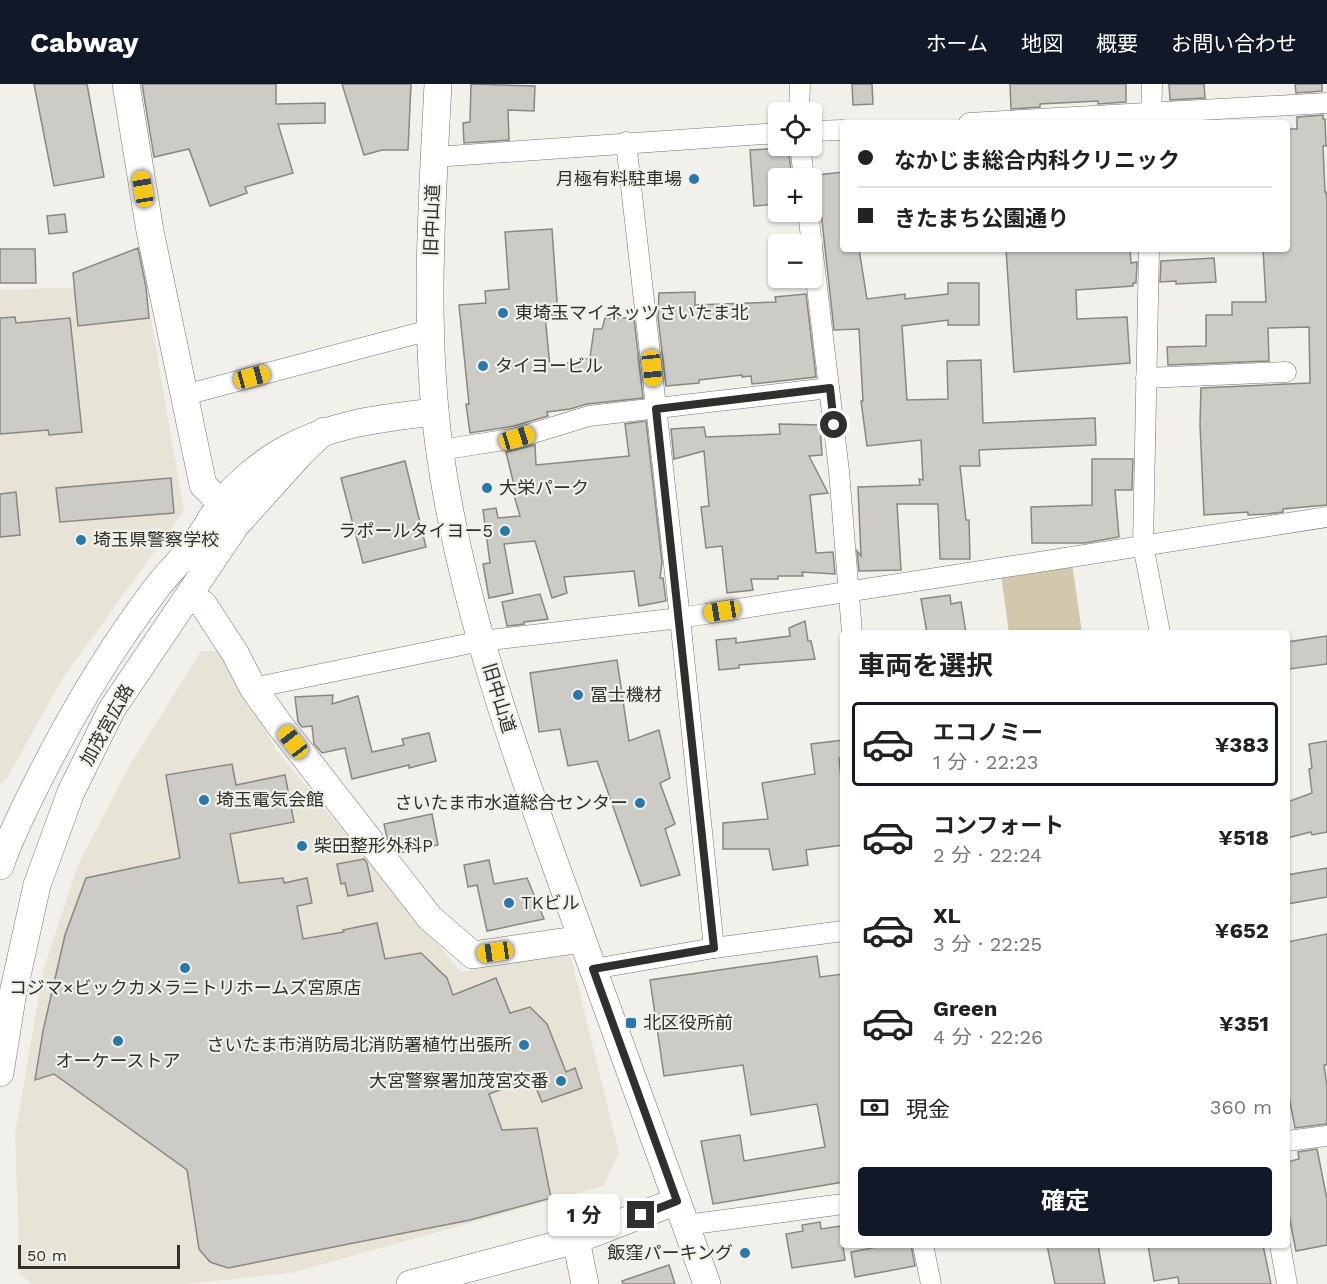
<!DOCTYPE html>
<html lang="ja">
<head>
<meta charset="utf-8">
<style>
  body { margin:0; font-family:"Work Sans","Noto Sans JP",sans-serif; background:#f2f2f2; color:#222; height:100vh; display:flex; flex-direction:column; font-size:22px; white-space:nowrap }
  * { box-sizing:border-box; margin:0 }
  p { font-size:20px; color:#767676 }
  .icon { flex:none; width:33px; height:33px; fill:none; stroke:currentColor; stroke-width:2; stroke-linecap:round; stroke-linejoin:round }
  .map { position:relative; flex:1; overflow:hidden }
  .sheet { position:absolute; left:840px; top:546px; width:450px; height:618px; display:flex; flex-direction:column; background:#fff; border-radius:6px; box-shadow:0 2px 4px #0004 }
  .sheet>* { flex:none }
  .banner { position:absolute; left:840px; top:36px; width:450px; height:132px; border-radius:6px; box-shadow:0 2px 4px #0004; display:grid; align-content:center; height:132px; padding:0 18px; background:#fff }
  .fabs { position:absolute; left:768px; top:18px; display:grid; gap:12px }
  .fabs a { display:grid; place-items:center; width:54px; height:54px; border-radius:6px; background:#fff; box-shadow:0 2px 4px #0004; font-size:30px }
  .scale { position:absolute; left:18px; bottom:15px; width:162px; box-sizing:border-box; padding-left:6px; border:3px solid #2f2f2c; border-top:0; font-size:16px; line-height:21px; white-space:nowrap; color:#2f2f2c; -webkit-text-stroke:4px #f2f0ea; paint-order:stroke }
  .end { position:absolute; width:27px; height:27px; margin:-14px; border:8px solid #2f2f2c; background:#fff; box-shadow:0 0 0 3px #fff }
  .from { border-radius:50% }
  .bubble { position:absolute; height:42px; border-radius:6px; background:#fff; box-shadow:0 2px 4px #0004; font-size:20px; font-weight:700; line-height:42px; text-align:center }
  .car { position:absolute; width:18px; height:36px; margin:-18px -9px; border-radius:8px; box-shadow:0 0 4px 2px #0007; background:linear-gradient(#f5c518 24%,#345 0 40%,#f5c518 0 76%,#345 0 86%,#f5c518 0) }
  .banner b { display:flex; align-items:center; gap:21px; height:57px; font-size:22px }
  .banner b+b { border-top:2px solid #e0e0e0 }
  .banner i { width:15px; height:15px; background:#222 }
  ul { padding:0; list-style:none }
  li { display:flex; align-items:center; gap:18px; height:84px; margin:0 12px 9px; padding:0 6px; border:3px solid transparent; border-radius:6px }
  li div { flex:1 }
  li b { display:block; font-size:22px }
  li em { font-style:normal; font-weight:700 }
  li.current { border-color:#111827 }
  li>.icon { width:54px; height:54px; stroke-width:1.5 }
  h2 { padding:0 18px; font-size:27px; line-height:72px }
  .pay { display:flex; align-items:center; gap:15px; height:66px; padding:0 18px; font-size:22px }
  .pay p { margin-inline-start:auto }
  .action { display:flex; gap:12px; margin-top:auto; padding:12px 18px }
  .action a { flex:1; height:69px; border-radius:6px; background:#111827; color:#fff; font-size:24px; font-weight:700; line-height:69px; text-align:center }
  header { display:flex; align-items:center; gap:36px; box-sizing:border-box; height:84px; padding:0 30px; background:#111827; color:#fff }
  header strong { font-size:28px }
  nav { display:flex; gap:33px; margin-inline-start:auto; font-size:21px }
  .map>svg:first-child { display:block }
  .built { fill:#e7e3d6 }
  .green { fill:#d2c8ac }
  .building { fill:#cdcbc6; stroke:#898782; stroke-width:1.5 }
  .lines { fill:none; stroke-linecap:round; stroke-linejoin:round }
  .street-casing { stroke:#75736e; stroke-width:21 }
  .secondary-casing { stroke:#75736e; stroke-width:28 }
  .street { stroke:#fff; stroke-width:20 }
  .secondary { stroke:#fff; stroke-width:27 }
  .route { stroke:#2f2f2c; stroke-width:8 }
  .poi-dot { fill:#2878a9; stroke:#f2f0ea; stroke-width:2 }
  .labels { text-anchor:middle; stroke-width:4.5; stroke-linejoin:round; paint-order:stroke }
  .poi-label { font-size:18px; fill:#2f2f2c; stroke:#f2f0ea; text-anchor:start }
  .street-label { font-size:18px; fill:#2f2f2c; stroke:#f2f0ea }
</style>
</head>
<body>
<header>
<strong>Cabway</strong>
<nav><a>ホーム</a><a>地図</a><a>概要</a><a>お問い合わせ</a></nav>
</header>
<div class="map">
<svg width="1327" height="1200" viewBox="0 0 1327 1200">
  <rect width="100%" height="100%" fill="#f2f0ea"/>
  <!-- built -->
  <g class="built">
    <path d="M145 201 184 427 62 595 6 696 0 700V206Z"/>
    <path d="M201 567H221L239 595 276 666 461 888 570 869 619 1069 603 1102 291 1189 185 1200H32L20 1190 15 1051 43 887 78 781 127 686Z"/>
  </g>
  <!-- green -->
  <path class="green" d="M1072 479 1082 549H1009L1001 491Z"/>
  <!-- building -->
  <g class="building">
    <path d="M34 0H87L104 93 54 102Z"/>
    <path d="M142 0H276V20L325 19V39L278 40 293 89 245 103 247 109 210 122 189 65 154 73Z"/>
    <path d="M342 0H411L408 66H382L364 71Z"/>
    <path d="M471 0 535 2 534 27 508 26 509 56 464 59 463 39 470 38Z"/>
    <path d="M852 0H872L873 20 853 21Z"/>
    <path d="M1010 0H1126V18L1098 20V17L1040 20V23L1011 25Z"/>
    <path d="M1169 0H1204L1205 14 1170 16Z"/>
    <path d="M1295 0H1322V7L1296 9Z"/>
    <path d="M1323 31V35H1325L1326 62H1323L1325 108H1326L1327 116V421L1283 425V428L1267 430 1248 431V428L1204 431 1200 341 1201 304 1310 299 1309 243 1268 244 1269 277 1168 281 1167 263 1206 262V231H1232V218H1266L1263 165H1287V45H1297V33Z"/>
    <path d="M788 64 791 86 778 87V120L754 122 750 66Z"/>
    <path d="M843 88V165H859L867 215 905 210V215L948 210V199H979V241H948V236L902 242 907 316 948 315 947 277 981 276 983 339 1095 334 1096 361 979 366 980 382H960L966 436H969L970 475H940L938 420H897L901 486 859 487 857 467 861 472 858 403 920 401 919 395 923 396 921 356 867 362 861 317H863L859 245 834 246 817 91Z"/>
    <path d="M65 130 67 148 49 150 47 132Z"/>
    <path d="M552 145 558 231H545L550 283 590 274 594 245H602L605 234H634L643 314 587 320 570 325 547 328 548 332 514 342 470 349 466 320H469L459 221 486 219 485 207 509 205 505 148Z"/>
    <path d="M138 164 146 203 149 234 78 242 73 189Z"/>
    <path d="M0 165H35L36 199H0Z"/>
    <path d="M1006 165H1130L1131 179 1137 178 1136 199H1133V202L1076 206 1077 235 1127 233 1130 279 1014 288Z"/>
    <path d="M1214 174 1216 198 1176 200V197L1160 198 1161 177Z"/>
    <path d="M695 208V221L776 218 775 213 806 210 816 293 752 300 751 292 742 293V291L699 296V299L666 302 658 233 659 209Z"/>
    <path d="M15 233 16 239 70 234 82 348 49 351 48 346 0 350V234Z"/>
    <path d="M646 337 662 478 660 494H663L666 517 639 522 634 487 564 493 567 509 552 514 535 457 504 460 513 509 489 514 483 480 490 479 483 426 496 424 498 434 520 432 511 401H514L506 368 535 361 536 381 629 372 625 340Z"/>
    <path d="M779 340 820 341 822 371 809 372 828 409 810 411 816 469 833 468 835 490 802 488 803 492H778V495H751L753 506 727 509 722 462 706 464 701 423 709 422 704 367 674 375 671 345 704 343 706 353 780 350Z"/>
    <path d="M1092 375H1133L1132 406H1115L1119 453 1085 459H1032L1031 423 1092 421Z"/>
    <path d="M405 377 426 463 363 479 341 394Z"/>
    <path d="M171 394 174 429 60 438 56 404Z"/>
    <path d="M16 408 20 451 0 453V410Z"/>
    <path d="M540 510 548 535 524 538V540L507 542 502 518Z"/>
    <path d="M950 511 951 520 961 518 966 549H927L921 515Z"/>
    <path d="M805 537 808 557H811L815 575 739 581V584L719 586 716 556 736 554V559L790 552 789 544Z"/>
    <path d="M1327 552V580L1289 585 1287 558Z"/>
    <path d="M617 576 629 657 659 646 670 694 660 699 675 740 665 745 680 791 641 802 597 677 568 682 560 645 539 648 530 589Z"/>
    <path d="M333 611 332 620 358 612 372 668 404 661 402 655 429 649 436 677 409 684V681L352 695 345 664 322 669 314 660 312 642 302 643 298 638 295 613Z"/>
    <path d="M843 656V673L839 674 843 718V761L806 766 808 781 773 786 769 765H723V739L768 735 762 699 815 690 811 660Z"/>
    <path d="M1327 657V748L1312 751 1311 748 1287 754V718L1312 709 1309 685 1312 684 1309 660Z"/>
    <path d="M232 680 236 701 285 691 294 738 230 750 239 799 283 794 284 799 307 794 312 819 297 822 303 855 344 848 343 846 377 839 385 875 421 869 447 894 453 911 496 894 510 929 530 923 547 940 566 988 575 984 582 1004 542 1018 532 994 489 1010 502 1046 537 1044 551 1114 470 1136 228 1184 210 1178 199 1165 187 1086 54 990 35 996 43 947 65 851 86 794 180 774 166 691Z"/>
    <path d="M432 730 438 761 399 769 387 754 384 740Z"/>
    <path d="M364 775 367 779 373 807 348 812 345 799 341 800 337 780Z"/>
    <path d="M489 776 494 800 527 794 544 835 487 847 477 801 468 803 464 781Z"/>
    <path d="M1327 784V813L1287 820V791Z"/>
    <path d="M1327 850V981H1324L1327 1002V1040L1295 1044 1287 1003V858Z"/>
    <path d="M817 872 820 893 843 890V1098L713 1120 701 1057 740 1051 744 1077 825 1063 817 1020 751 1031 743 981 664 992 650 896Z"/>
    <path d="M1317 1065 1327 1115V1161L1296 1167 1287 1121V1078L1299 1075 1298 1068Z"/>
    <path d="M820 1138 821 1145 840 1142 845 1176 792 1184 786 1150 803 1147 802 1141Z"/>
    <path d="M887 1161H911L915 1182 855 1193 851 1168Z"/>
    <path d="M1047 1161H1098L1105 1200H1055Z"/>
    <path d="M1148 1161H1263L1271 1200H1179L1178 1193 1154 1197Z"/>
    <path d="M669 1181 675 1200H623L622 1197Z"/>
  </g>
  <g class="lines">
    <!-- street casing -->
    <g class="street-casing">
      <g id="street">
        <path d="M799 28 800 0"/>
        <path d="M969 39 1327 19"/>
        <path d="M1151 39 1152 0"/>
        <path d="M812 47 843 46"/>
        <path d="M626 58 680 534 714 864"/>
        <path d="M800 62 804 94"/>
        <path d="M435 73 778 49"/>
        <path d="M808 128 839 387 852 549"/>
        <path d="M1149 165 1143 461 1160 549"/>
        <path d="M1146 294 1286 288"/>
        <path d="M185 311 430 246"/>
        <path d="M440 366 517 354 589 332 829 304"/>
        <path d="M253 604 481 557 680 534 1327 433"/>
        <path d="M593 885 714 864 843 847"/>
        <path d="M1287 1057 1327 1052"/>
        <path d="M686 1141 843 1120"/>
        <path d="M923 1161 931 1200"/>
        <path d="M1280 1161 1287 1200"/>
      </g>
    </g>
    <!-- secondary casing -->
    <g class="secondary-casing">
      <g id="secondary">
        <path d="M126 0 150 147 203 401 221 419"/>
        <path d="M438 0C432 121 423 241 439 362 458 503 506 643 554 777 604 918 657 1059 707 1200"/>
        <path d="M188 513 203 520 235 569 253 604 279 640 430 834 473 871 582 855"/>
        <path d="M0 782C11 750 26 721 41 691 74 626 111 564 155 506 167 489 183 475 196 458 205 446 212 432 221 420 235 401 258 382 279 369 328 340 379 334 435 328"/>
        <path d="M0 989 12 914 37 801 71 708 112 625 236 441 301 369 324 347"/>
        <path d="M576 1156 585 1200"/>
        <path d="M410 1200 576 1156 677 1117"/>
      </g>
    </g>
    <!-- street -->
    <use href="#street" class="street"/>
    <!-- secondary -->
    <use href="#secondary" class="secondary"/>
  </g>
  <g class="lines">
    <!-- route -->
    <path class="route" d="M641 1131 677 1117 593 885 714 864 656 325 830 304 834 341"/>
  </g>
  <!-- markers -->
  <g class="poi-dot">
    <circle cx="694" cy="95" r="6"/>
    <circle cx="503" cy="229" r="6"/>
    <circle cx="483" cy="282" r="6"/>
    <circle cx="487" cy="404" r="6"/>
    <circle cx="505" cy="447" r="6"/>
    <circle cx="81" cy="456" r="6"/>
    <circle cx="578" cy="611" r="6"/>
    <circle cx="204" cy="716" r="6"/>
    <circle cx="640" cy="719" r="6"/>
    <circle cx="302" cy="762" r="6"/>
    <circle cx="509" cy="819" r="6"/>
    <circle cx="185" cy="884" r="6"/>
    <rect x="625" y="933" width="12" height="12" rx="3"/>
    <circle cx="118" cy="957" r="6"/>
    <circle cx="524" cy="961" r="6"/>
    <circle cx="561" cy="997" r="6"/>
    <circle cx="745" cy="1169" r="6"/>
  </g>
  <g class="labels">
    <!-- poi labels -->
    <g class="poi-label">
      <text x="682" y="101" text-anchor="end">月極有料駐車場</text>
      <text x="515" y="235">東埼玉マイネッツさいたま北</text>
      <text x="495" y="288">タイヨービル</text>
      <text x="499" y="410">大栄パーク</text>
      <text x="493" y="453" text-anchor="end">ラポールタイヨー5</text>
      <text x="93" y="462">埼玉県警察学校</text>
      <text x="590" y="617">冨士機材</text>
      <text x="216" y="722">埼玉電気会館</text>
      <text x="628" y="725" text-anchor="end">さいたま市水道総合センター</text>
      <text x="314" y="768">柴田整形外科P</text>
      <text x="521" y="825">TKビル</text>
      <text x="185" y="910" text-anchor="middle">コジマ×ビックカメラニトリホームズ宮原店</text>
      <text x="643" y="945">北区役所前</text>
      <text x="512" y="967" text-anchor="end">さいたま市消防局北消防署植竹出張所</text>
      <text x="118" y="983" text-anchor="middle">オーケーストア</text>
      <text x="549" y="1003" text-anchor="end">大宮警察署加茂宮交番</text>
      <text x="733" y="1175" text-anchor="end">飯窪パーキング</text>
    </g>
    <!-- street labels -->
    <g class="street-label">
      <text transform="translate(432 136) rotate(-88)" y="6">旧中山道</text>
      <text transform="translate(499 614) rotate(73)" y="6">旧中山道</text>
      <text transform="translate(107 641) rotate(-61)" y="6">加茂宮広路</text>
    </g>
  </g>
</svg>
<div class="fabs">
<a><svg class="icon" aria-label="locate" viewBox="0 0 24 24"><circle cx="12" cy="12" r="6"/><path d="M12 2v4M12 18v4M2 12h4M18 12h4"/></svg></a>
<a>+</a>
<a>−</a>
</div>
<div class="scale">50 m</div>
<i class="end from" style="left:834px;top:341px"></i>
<i class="end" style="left:641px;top:1131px"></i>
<div class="bubble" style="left:548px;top:1110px;width:72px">1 分</div>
<i class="car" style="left:143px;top:105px;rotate:351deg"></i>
<i class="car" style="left:652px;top:284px;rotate:174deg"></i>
<i class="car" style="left:252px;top:293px;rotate:75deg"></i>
<i class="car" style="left:517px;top:354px;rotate:73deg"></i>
<i class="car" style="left:722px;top:527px;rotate:261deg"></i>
<i class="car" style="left:293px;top:658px;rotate:322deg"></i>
<i class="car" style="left:495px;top:868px;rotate:262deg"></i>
<div class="banner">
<b><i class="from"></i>なかじま総合内科クリニック</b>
<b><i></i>きたまち公園通り</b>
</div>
<section class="sheet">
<h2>車両を選択</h2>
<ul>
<li class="current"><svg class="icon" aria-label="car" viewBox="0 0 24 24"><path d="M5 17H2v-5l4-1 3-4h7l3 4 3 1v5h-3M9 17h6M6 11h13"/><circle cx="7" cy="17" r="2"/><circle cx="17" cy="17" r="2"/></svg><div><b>エコノミー</b><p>1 分 · 22:23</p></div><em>¥383</em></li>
<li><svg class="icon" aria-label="car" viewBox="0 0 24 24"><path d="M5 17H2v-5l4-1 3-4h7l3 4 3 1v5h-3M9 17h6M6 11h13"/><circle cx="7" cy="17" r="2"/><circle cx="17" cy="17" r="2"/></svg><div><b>コンフォート</b><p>2 分 · 22:24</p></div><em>¥518</em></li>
<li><svg class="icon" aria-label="car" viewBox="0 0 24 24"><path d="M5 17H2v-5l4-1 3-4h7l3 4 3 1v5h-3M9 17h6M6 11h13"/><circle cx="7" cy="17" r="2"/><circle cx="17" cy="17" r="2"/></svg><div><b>XL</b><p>3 分 · 22:25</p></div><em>¥652</em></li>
<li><svg class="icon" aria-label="car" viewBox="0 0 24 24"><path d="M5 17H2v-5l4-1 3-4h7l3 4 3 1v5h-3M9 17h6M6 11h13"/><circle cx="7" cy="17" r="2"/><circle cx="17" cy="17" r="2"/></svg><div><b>Green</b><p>4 分 · 22:26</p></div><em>¥351</em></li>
</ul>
<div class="pay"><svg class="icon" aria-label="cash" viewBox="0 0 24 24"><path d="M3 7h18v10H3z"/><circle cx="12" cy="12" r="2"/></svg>現金<p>360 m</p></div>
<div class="action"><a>確定</a></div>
</section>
</div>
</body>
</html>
